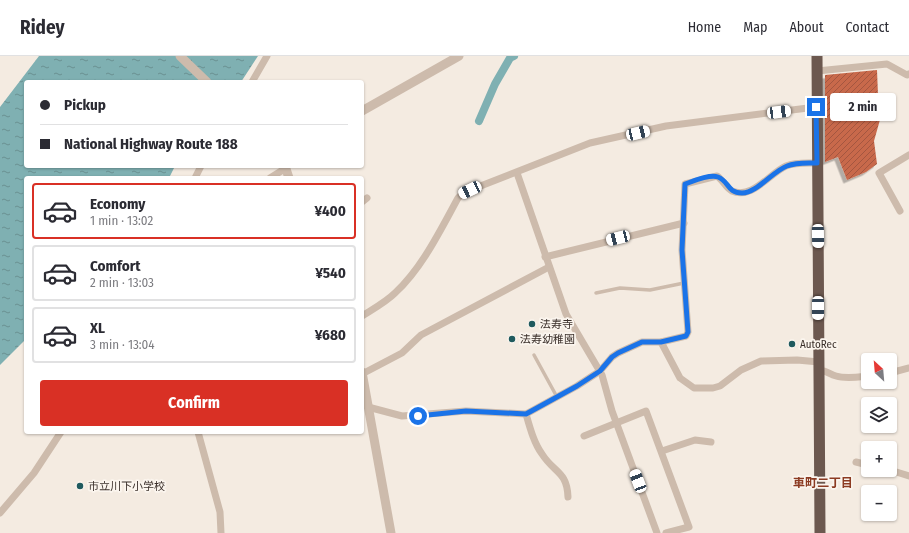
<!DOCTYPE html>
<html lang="en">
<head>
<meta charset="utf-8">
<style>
  body { margin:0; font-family:"Fira Sans Condensed","Noto Sans JP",sans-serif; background:#f7f7f7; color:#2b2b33; height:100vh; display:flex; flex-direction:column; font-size:15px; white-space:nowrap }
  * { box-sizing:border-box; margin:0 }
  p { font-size:13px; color:#7c7c81 }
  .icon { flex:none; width:22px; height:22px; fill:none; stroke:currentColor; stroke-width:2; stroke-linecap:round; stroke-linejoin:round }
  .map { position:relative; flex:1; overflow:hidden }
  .drawer { position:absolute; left:24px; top:120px; width:340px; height:258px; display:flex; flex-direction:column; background:#fff; border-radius:4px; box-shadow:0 1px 3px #0004 }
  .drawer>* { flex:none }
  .top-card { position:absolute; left:24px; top:24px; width:340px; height:88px; border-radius:4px; box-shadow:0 1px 3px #0004; display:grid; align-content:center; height:88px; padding:0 16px; background:#fff }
  .needle { width:26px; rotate:334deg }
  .buttons { position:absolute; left:861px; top:297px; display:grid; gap:8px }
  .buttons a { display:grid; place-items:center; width:36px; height:36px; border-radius:4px; background:#fff; box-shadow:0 1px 3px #0004; font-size:20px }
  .end { position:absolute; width:18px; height:18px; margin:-9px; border:5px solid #1a73e8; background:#fff; box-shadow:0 0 0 2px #fff }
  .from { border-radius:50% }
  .bubble { position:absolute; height:28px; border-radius:4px; background:#fff; box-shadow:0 1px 3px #0004; font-size:13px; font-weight:700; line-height:28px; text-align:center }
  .car { position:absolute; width:12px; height:24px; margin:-12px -6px; border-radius:5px; box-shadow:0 0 3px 1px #0007; background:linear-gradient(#fff 24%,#345 0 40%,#fff 0 76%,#345 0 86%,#fff 0) }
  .top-card b { display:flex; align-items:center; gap:14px; height:38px; font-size:15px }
  .top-card b+b { border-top:1px solid #e1e1e2 }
  .top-card i { width:10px; height:10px; background:#2b2b33 }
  ul { padding:7px 0 0; list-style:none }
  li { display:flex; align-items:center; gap:12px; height:56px; margin:0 8px 6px; padding:0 8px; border:2px solid #e1e1e2; border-radius:4px }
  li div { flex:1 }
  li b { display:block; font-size:15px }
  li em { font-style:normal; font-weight:700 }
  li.active { border-color:#d93025 }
  li>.icon { width:36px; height:36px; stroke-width:1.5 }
  .action { display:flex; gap:8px; margin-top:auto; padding:8px 16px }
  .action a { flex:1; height:46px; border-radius:4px; background:#d93025; color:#fff; font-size:16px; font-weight:700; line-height:46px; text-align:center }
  header { display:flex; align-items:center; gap:24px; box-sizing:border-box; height:56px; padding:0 20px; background:#fff; border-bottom:1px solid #e1e1e2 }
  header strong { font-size:19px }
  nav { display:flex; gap:22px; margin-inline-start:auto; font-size:14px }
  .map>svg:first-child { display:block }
  .water { fill:url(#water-ripples) }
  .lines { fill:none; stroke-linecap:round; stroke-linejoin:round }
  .canal { stroke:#7fb0b2; stroke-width:8 }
  .building { fill:url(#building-hatch); filter:url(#shadow) }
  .service { stroke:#cdbbac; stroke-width:3.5 }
  .minor { stroke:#cdbbac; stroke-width:7 }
  .tertiary { stroke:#cdbbac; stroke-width:9 }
  .trunk { stroke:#6c584f; stroke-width:11 }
  .route { stroke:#1a73e8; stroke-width:5 }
  .poi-dot { fill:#1f5a5e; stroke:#fbf5ee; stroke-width:1.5 }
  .labels { text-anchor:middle; stroke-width:3.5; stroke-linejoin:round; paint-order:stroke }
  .poi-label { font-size:11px; fill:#3b302b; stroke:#fbf5ee; text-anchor:start }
  .neighbourhood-label { font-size:12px; font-weight:bold; fill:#8c3b22; stroke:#fbf5ee }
</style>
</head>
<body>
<header>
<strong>Ridey</strong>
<nav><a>Home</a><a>Map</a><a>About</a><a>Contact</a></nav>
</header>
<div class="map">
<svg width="909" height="477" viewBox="0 0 909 477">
  <defs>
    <pattern id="water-ripples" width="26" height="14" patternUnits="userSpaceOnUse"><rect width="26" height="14" fill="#7fb0b2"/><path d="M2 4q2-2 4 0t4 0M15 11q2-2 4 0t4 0" fill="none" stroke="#699091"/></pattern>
    <pattern id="building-hatch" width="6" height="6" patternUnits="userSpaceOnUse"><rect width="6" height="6" fill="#c8694b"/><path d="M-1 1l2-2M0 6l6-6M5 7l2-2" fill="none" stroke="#a4573f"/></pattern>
    <filter id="shadow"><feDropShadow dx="-3.5" dy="3.5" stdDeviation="0" flood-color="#0004"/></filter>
  </defs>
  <rect width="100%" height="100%" fill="#f4ebe1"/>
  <!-- water -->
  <path class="water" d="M39 0H258L241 26H26V110H175L169 122H26V283L0 309V51Z"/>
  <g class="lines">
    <!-- canal -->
    <path class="canal" d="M479 65 495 28 510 2 514 0"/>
  </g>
  <!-- building -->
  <path class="building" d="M877 14 878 39 883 53 874 85 877 108 866 116 847 124 838 101 825 106V19Z"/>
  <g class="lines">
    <!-- service -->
    <g class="service">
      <path d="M596 237 620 232 650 234 684 227"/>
      <path d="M534 299 557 341"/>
    </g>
    <!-- minor -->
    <g class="minor">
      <path d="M817 15 887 8 907 19 909 18"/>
      <path d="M252 26 267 0"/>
      <path d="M517 117 566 258 602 319 612 355 657 477"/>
      <path d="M195 122 201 110"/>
      <path d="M270 122 286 112"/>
      <path d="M362 146 367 142"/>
      <path d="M900 155 879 117 909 99"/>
      <path d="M545 201 684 167"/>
      <path d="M362 260C373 253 386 246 395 237 422 212 440 175 458 142L462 138 478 131 590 87 666 70 816 51"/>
      <path d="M661 286 680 322 694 332H713L720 330 741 314 761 305 797 304 819 306"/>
      <path d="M819 314C828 315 829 318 836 320 846 323 858 321 868 320"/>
      <path d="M890 317 909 312"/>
      <path d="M362 318 402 297 421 279 549 211"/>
      <path d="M368 351 402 360 466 355 526 358 577 330 600 315 612 301 618 297 642 286H661L686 280 688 276 682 194 685 128 717 120C723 124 726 132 732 135 752 144 770 117 786 110 796 106 806 107 817 107"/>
      <path d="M526 358C530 372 534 387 542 398 554 417 567 415 568 441"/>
      <path d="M198 376 220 456 221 477"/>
      <path d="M584 380 646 355 689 471 666 477"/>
      <path d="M662 395 695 384 711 386"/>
      <path d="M856 406 868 409"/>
      <path d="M890 414 909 420"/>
      <path d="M0 457 34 417 61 376"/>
    </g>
    <!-- tertiary -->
    <g class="tertiary">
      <path d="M180 0 207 26"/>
      <path d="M362 55 459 0"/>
      <path d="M285 110 289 122"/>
      <path d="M362 316 391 477"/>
    </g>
    <!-- trunk -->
    <path class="trunk" d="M817 0 820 477"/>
  </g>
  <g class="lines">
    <!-- route -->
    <path class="route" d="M418 360 466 355 526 358 577 330 600 315 612 301 618 297 642 286H661L686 280 688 276 682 194 685 128C694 125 709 118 718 121 729 125 727 137 742 137 757 137 773 115 787 110 797 106 806 107 817 107L816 51"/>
  </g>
  <!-- markers -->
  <g class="poi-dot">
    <circle cx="532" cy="268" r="4"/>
    <circle cx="512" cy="283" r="4"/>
    <circle cx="792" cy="288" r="4"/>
    <circle cx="80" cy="430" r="4"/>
  </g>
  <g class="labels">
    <!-- poi labels -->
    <g class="poi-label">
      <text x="540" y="272">法寿寺</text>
      <text x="520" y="287">法寿幼稚園</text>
      <text x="800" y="292">AutoRec</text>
      <text x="88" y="434">市立川下小学校</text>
    </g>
    <!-- neighbourhood labels -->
    <g class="neighbourhood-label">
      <text x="823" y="431">車町二丁目</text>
    </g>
  </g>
</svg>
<div class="buttons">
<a><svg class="needle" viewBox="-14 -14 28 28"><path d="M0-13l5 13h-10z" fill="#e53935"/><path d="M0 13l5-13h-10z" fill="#7c7c81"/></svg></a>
<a><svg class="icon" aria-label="layers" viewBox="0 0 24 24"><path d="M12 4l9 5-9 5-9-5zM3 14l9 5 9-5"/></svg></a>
<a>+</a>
<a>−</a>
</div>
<i class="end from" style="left:418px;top:360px"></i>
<i class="end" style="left:816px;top:51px"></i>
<div class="bubble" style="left:830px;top:37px;width:66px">2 min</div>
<i class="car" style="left:779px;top:56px;rotate:83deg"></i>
<i class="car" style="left:638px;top:77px;rotate:77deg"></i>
<i class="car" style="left:470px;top:134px;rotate:245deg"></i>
<i class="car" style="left:818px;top:180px;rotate:179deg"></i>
<i class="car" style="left:618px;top:182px;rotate:256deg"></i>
<i class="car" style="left:818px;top:252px;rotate:180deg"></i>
<i class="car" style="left:638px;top:425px;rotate:339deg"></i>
<div class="top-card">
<b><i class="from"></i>Pickup</b>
<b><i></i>National Highway Route 188</b>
</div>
<section class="drawer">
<ul>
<li class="active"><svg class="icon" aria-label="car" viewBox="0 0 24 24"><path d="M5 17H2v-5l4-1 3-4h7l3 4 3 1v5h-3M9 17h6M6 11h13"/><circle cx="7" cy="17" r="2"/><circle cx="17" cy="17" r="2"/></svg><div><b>Economy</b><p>1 min · 13:02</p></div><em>¥400</em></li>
<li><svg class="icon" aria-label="car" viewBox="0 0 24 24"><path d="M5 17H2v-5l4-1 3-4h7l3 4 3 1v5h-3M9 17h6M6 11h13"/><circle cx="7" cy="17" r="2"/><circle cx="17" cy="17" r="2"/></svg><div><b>Comfort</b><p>2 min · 13:03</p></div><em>¥540</em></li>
<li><svg class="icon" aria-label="car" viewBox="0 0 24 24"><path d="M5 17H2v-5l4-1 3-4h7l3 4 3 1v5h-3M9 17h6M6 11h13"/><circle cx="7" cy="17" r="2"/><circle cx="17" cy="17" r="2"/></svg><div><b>XL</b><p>3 min · 13:04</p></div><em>¥680</em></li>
</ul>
<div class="action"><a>Confirm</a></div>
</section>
</div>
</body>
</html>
